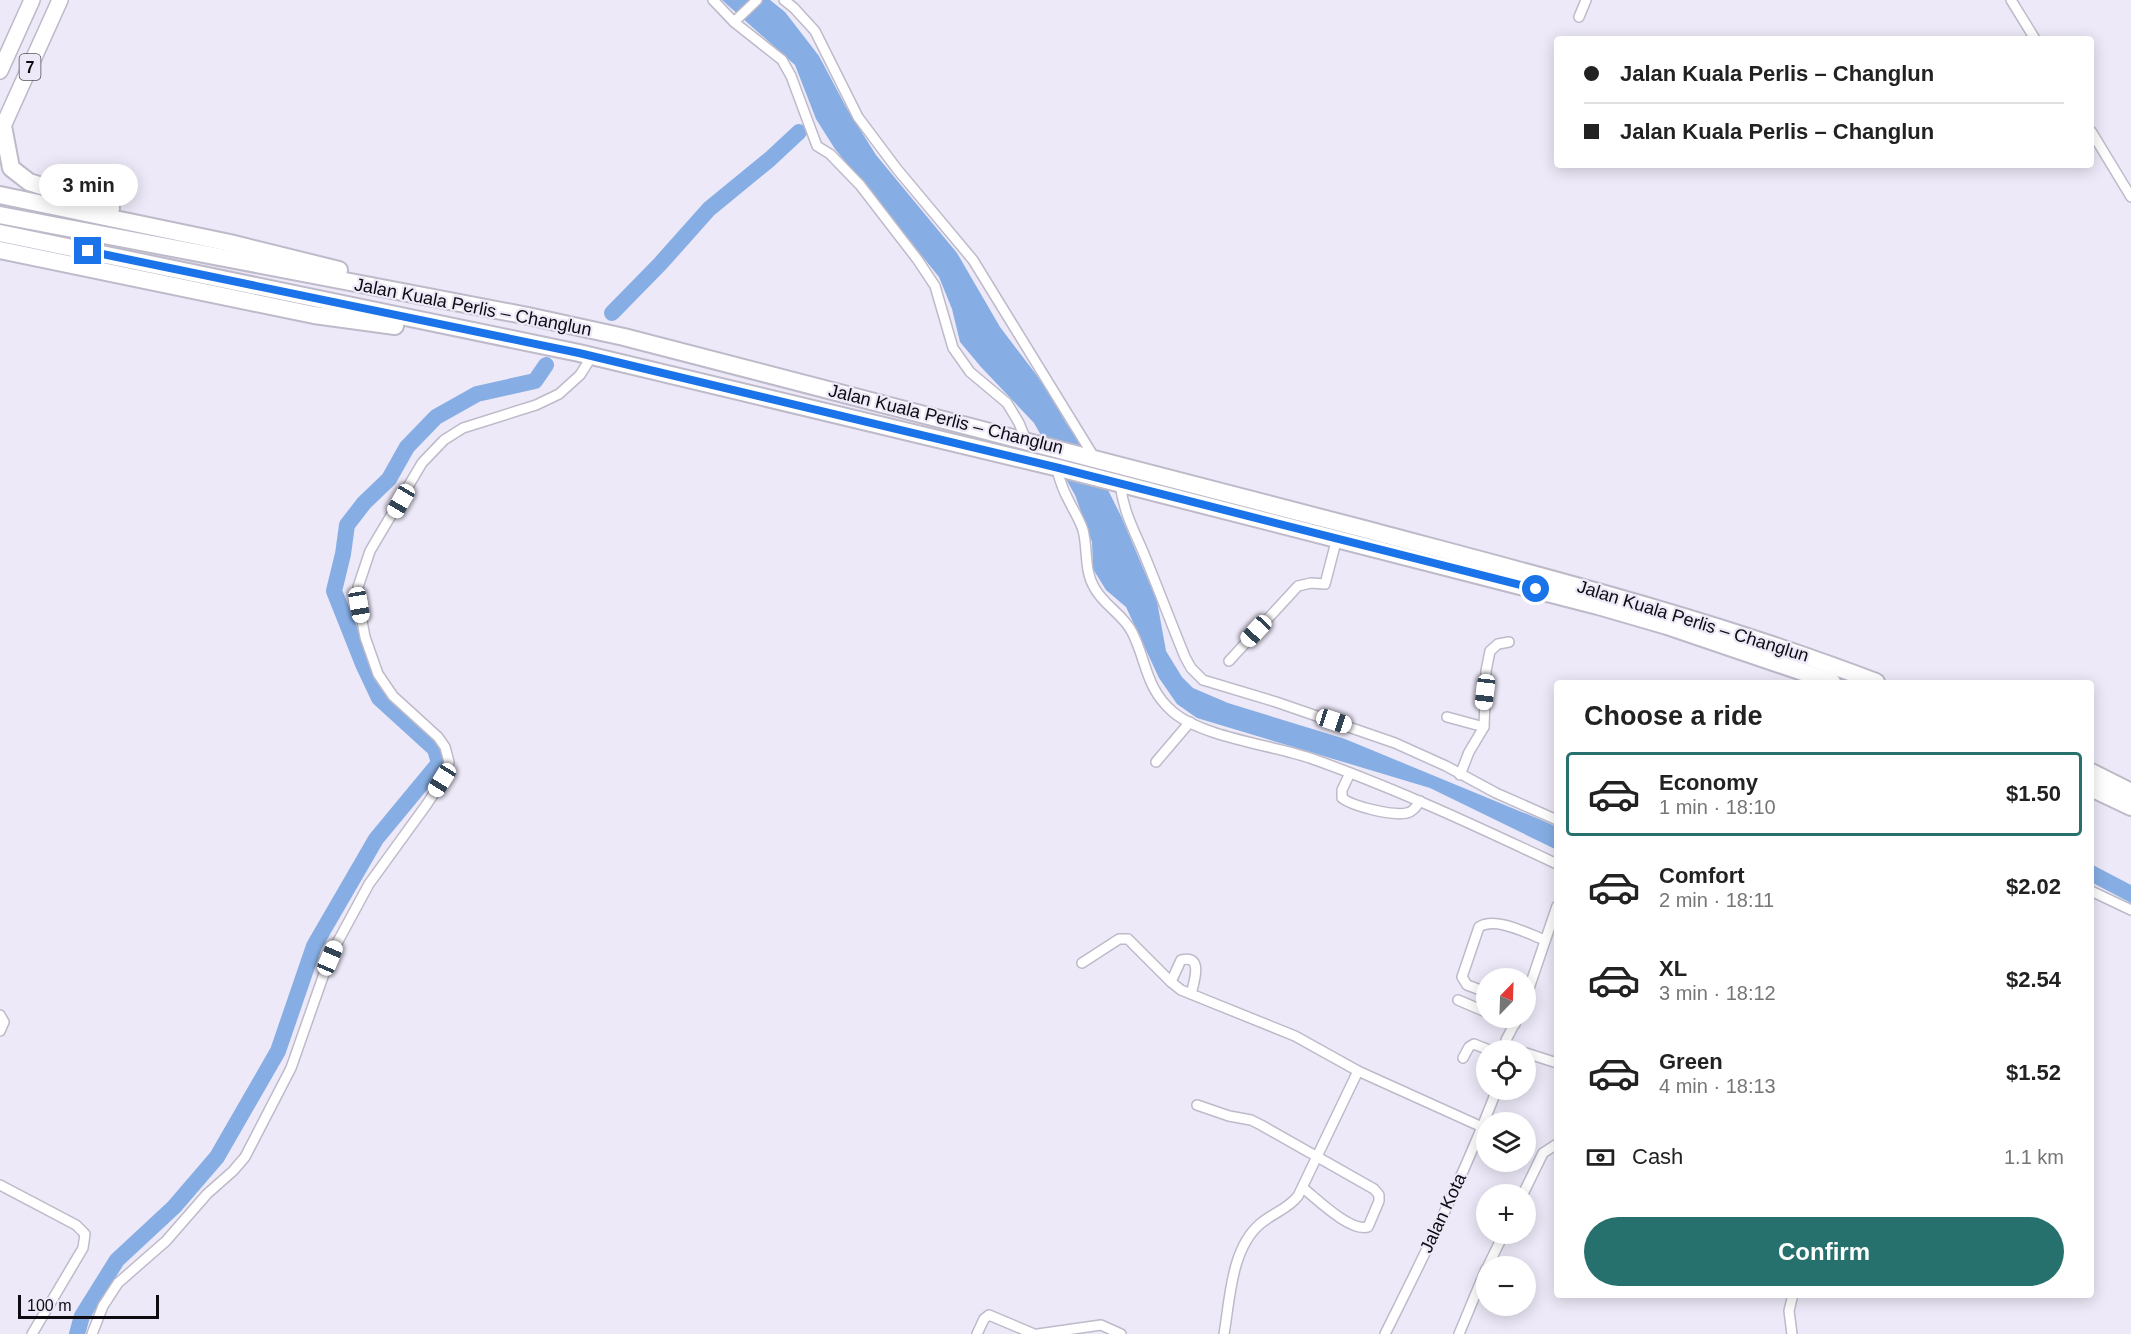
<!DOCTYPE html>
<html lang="en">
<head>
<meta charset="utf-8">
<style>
  body { margin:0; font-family:Arial,sans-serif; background:#f6f6f6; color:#222; height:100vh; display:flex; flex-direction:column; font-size:22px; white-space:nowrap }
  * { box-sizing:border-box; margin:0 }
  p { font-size:20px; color:#767676 }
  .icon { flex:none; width:33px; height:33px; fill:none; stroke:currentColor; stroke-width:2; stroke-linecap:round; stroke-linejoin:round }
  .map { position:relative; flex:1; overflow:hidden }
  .sheet { position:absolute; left:1554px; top:680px; width:540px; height:618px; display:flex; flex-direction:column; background:#fff; border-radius:6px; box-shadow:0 3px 15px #0003 }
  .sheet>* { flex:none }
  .hud { position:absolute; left:1554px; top:36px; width:540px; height:132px; border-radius:6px; box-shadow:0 3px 15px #0003; display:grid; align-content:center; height:132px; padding:0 30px; background:#fff }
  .needle { width:39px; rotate:23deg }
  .controls { position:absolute; left:1476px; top:968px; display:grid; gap:12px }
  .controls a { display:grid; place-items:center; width:60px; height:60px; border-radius:50%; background:#fff; box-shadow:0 3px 15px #0003; font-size:30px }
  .scale { position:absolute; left:18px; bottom:15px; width:141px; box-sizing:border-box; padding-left:6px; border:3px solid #0e0c11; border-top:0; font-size:16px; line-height:21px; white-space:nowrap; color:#0e0c11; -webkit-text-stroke:4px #ede9f8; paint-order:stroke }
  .end { position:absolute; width:27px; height:27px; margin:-14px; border:8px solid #1a73e8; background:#fff; box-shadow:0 0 0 3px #fff }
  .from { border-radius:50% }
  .bubble { position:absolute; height:42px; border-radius:21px; background:#fff; box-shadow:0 3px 15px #0003; font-size:20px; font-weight:600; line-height:42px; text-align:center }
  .car { position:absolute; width:18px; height:36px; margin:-18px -9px; border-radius:8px; box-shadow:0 0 4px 2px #0007; background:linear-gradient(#fff 24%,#345 0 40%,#fff 0 76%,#345 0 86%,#fff 0) }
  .hud b { display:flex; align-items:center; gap:21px; height:57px; font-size:22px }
  .hud b+b { border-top:2px solid #e0e0e0 }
  .hud i { width:15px; height:15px; background:#222 }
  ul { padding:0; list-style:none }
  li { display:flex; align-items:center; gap:18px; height:84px; margin:0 12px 9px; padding:0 18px; border:3px solid transparent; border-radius:6px }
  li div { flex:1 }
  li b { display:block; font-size:22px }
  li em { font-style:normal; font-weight:600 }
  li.active { border-color:#26716d }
  li>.icon { width:54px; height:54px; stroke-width:1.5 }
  h2 { padding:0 30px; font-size:27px; line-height:72px }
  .pay { display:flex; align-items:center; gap:15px; height:66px; padding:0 30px; font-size:22px }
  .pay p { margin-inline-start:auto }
  .cta { display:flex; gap:12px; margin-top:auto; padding:12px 30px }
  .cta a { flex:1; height:69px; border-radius:36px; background:#26716d; color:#fff; font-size:24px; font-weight:600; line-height:69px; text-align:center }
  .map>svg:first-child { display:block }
  .water { fill:#86aee4 }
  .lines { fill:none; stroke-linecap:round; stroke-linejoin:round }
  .river { stroke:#86aee4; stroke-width:16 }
  .street-casing { stroke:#bebac9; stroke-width:12 }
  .primary-casing { stroke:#bebac9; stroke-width:18 }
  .highway-casing { stroke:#bebac9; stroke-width:20 }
  .street { stroke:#fff; stroke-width:9 }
  .primary { stroke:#fff; stroke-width:15 }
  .highway { stroke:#fff; stroke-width:16 }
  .route { stroke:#1a73e8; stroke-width:8 }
  .labels { text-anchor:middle; stroke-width:4.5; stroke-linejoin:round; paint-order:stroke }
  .shield { fill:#ede9f8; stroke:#514e56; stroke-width:1.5 }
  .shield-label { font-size:16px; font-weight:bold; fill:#0e0c11 }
  .street-label { font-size:18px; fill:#0e0c11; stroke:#ede9f8 }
</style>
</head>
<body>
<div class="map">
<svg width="2131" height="1334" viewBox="0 0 2131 1334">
  <rect width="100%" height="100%" fill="#ede9f8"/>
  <!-- water -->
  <g class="water">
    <path d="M722 0H770L785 12 819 56 846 107 876 155 957 253 1000 327 1047 389 1066 423 1095 464 1121 516 1157 601 1166 651 1182 677 1193 688 1228 703 1345 739 1539 819 1557 827V850L1430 788 1197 718 1177 704 1159 678 1126 607 1106 590 1093 569 1092 542 1075 495 1034 423 981 367 960 342 952 309 939 277 835 149 816 119 795 65Z"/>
    <path d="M2091 864 2131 885V903L2091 882Z"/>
  </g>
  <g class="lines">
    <!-- river -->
    <g class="river">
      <path d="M612 313 660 264 709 209 770 159 799 132"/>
      <path d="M77 1334 82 1316 117 1260 174 1207 217 1157 278 1051 314 946 376 839 439 763 435 749 379 698 363 664 334 591 343 554 347 525 364 503 389 479 407 447 436 417 477 394 535 381 546 365"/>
    </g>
    <!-- street casing -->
    <g class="street-casing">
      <g id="street">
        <path d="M713 0 734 22 782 60 791 76 817 146 830 154 860 185 917 259 935 286 953 348 970 372 1007 403 1019 423 1026 440"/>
        <path d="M784 0 794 8 815 31 858 117 897 169 973 260 1094 457"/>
        <path d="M2011 0 2035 39"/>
        <path d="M1579 17 1586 0"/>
        <path d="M734 22 757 0"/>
        <path d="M2091 131 2131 197"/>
        <path d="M1056 467C1059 477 1062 488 1067 497 1072 508 1079 518 1083 530 1088 549 1084 570 1094 587 1103 605 1123 614 1132 632 1147 661 1145 688 1173 712 1202 737 1272 745 1310 758 1395 788 1476 826 1557 864"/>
        <path d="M1120 484C1124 513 1133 528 1144 554 1158 588 1171 623 1185 657L1191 668 1203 680 1276 702 1395 743 1446 766 1496 793 1557 820"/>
        <path d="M1229 661 1298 586 1311 583 1325 584 1337 538"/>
        <path d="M1447 717 1484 727"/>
        <path d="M1156 762 1190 722"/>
        <path d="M1350 773 1342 790V798C1354 807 1393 816 1407 813 1413 812 1417 806 1420 801"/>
        <path d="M1460 775 1469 752 1484 727 1486 671 1490 651 1498 644 1509 642"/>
        <path d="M2091 891 2131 910"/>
        <path d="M1082 963 1119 939H1128L1171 982 1181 990 1295 1036 1358 1071 1482 1127"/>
        <path d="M1171 982 1181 960C1204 954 1194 982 1191 994"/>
        <path d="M1486 992 1467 985 1462 977 1479 927C1496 916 1528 934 1545 940"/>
        <path d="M1526 997 1557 906"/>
        <path d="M1458 1000 1486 1012"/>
        <path d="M0 1015 4 1022 0 1031"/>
        <path d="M1499 1017 1515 1024"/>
        <path d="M1506 1050V1040L1518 1017"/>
        <path d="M1526 1053 1557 1063"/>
        <path d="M1463 1058 1469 1047 1474 1044 1489 1050H1509"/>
        <path d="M1197 1105 1229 1116 1251 1120 1261 1125 1374 1189 1379 1195V1201L1368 1227C1350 1232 1317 1199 1303 1188"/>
        <path d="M0 1185 76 1225 85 1234 83 1248 32 1334"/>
        <path d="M1523 1194 1543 1153 1557 1144"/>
        <path d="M1488 1266 1504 1233"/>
        <path d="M92 1334 103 1306 118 1283 166 1241 207 1194 233 1171 245 1157 291 1068 325 971 336 945 369 884 427 804 442 781 449 762 445 747 438 737 393 696 378 674 365 637 359 605 358 587 370 551 422 463 444 440 463 428 536 405 559 394 580 375 592 356"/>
        <path d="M977 1334 984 1319 989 1315 1034 1334"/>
        <path d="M1038 1334 1101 1325 1121 1334"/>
        <path d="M1224 1334C1230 1299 1231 1249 1260 1224 1273 1213 1288 1209 1298 1196L1358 1071"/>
        <path d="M1385 1334C1425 1254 1465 1173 1497 1089"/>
        <path d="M1459 1334 1486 1269"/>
        <path d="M1792 1334 1789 1311 1793 1294"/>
      </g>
    </g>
    <!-- primary casing -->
    <g class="primary-casing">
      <g id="primary">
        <path d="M0 71 32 0"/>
        <path d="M0 133 60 0"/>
      </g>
    </g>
    <!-- highway casing -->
    <g class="highway-casing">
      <g id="highway">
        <path d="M3 126 11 168 29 182 111 208"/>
        <path d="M0 195 230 243 339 270"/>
        <path d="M0 215 528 316 624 337C871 400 1118 463 1364 529 1536 575 1709 618 1876 682"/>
        <path d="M0 233 579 353 1059 468 1598 606 1667 626 1832 682"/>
        <path d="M0 250 314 315 395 326"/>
        <path d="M2091 772 2131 792"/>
        <path d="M2091 788 2131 807"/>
      </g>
    </g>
    <!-- street -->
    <use href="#street" class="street"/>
    <!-- primary -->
    <use href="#primary" class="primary"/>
    <!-- highway -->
    <use href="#highway" class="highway"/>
  </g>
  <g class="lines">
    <!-- route -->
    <path class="route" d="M88 251 579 353 1059 468 1536 589"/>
  </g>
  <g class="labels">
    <!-- shield labels -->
    <rect class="shield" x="19.5" y="54" width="21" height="26" rx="4.5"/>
    <g class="shield-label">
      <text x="30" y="73">7</text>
    </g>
    <!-- street labels -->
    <g class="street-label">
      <text transform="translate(473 307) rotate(11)" y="6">Jalan Kuala Perlis – Changlun</text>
      <text transform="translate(946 419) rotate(14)" y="6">Jalan Kuala Perlis – Changlun</text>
      <text transform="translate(1693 621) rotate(17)" y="6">Jalan Kuala Perlis – Changlun</text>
      <text transform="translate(1443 1213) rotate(-65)" y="6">Jalan Kota</text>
    </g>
  </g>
</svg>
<div class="controls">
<a><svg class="needle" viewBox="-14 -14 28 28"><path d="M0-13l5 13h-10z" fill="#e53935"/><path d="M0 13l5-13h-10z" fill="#767676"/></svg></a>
<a><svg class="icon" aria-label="locate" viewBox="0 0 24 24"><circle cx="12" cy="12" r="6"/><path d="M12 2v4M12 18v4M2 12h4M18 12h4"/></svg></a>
<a><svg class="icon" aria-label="layers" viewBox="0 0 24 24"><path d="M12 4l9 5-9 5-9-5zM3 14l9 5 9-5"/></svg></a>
<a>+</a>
<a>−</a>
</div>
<div class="scale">100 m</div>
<i class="end from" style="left:1536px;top:589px"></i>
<i class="end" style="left:88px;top:251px"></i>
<div class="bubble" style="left:39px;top:164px;width:99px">3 min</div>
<i class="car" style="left:401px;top:501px;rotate:210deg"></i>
<i class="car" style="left:359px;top:605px;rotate:170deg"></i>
<i class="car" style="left:1256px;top:631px;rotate:223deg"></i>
<i class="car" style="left:1485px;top:692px;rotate:187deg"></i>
<i class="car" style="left:1334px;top:721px;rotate:108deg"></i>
<i class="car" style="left:442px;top:780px;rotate:212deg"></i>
<i class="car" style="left:330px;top:958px;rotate:23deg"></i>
<div class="hud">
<b><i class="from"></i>Jalan Kuala Perlis – Changlun</b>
<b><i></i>Jalan Kuala Perlis – Changlun</b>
</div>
<section class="sheet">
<h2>Choose a ride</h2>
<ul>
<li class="active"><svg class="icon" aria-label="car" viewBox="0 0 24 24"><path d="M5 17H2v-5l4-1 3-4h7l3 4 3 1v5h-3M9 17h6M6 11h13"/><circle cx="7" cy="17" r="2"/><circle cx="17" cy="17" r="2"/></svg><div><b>Economy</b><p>1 min · 18:10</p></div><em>$1.50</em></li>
<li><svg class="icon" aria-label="car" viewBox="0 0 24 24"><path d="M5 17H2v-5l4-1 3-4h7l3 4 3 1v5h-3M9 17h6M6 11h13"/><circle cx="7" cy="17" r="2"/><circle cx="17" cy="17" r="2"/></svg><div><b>Comfort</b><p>2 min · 18:11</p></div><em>$2.02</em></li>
<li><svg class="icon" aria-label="car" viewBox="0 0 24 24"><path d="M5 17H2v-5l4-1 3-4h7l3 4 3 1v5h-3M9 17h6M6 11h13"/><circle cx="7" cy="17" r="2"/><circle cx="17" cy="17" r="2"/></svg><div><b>XL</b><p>3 min · 18:12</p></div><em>$2.54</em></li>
<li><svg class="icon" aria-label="car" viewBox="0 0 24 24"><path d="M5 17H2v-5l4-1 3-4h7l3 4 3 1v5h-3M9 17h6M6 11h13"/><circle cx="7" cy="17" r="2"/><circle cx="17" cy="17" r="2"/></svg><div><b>Green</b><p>4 min · 18:13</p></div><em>$1.52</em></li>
</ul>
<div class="pay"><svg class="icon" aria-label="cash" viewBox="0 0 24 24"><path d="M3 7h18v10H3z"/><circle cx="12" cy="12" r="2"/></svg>Cash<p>1.1 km</p></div>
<div class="cta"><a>Confirm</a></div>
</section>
</div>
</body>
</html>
